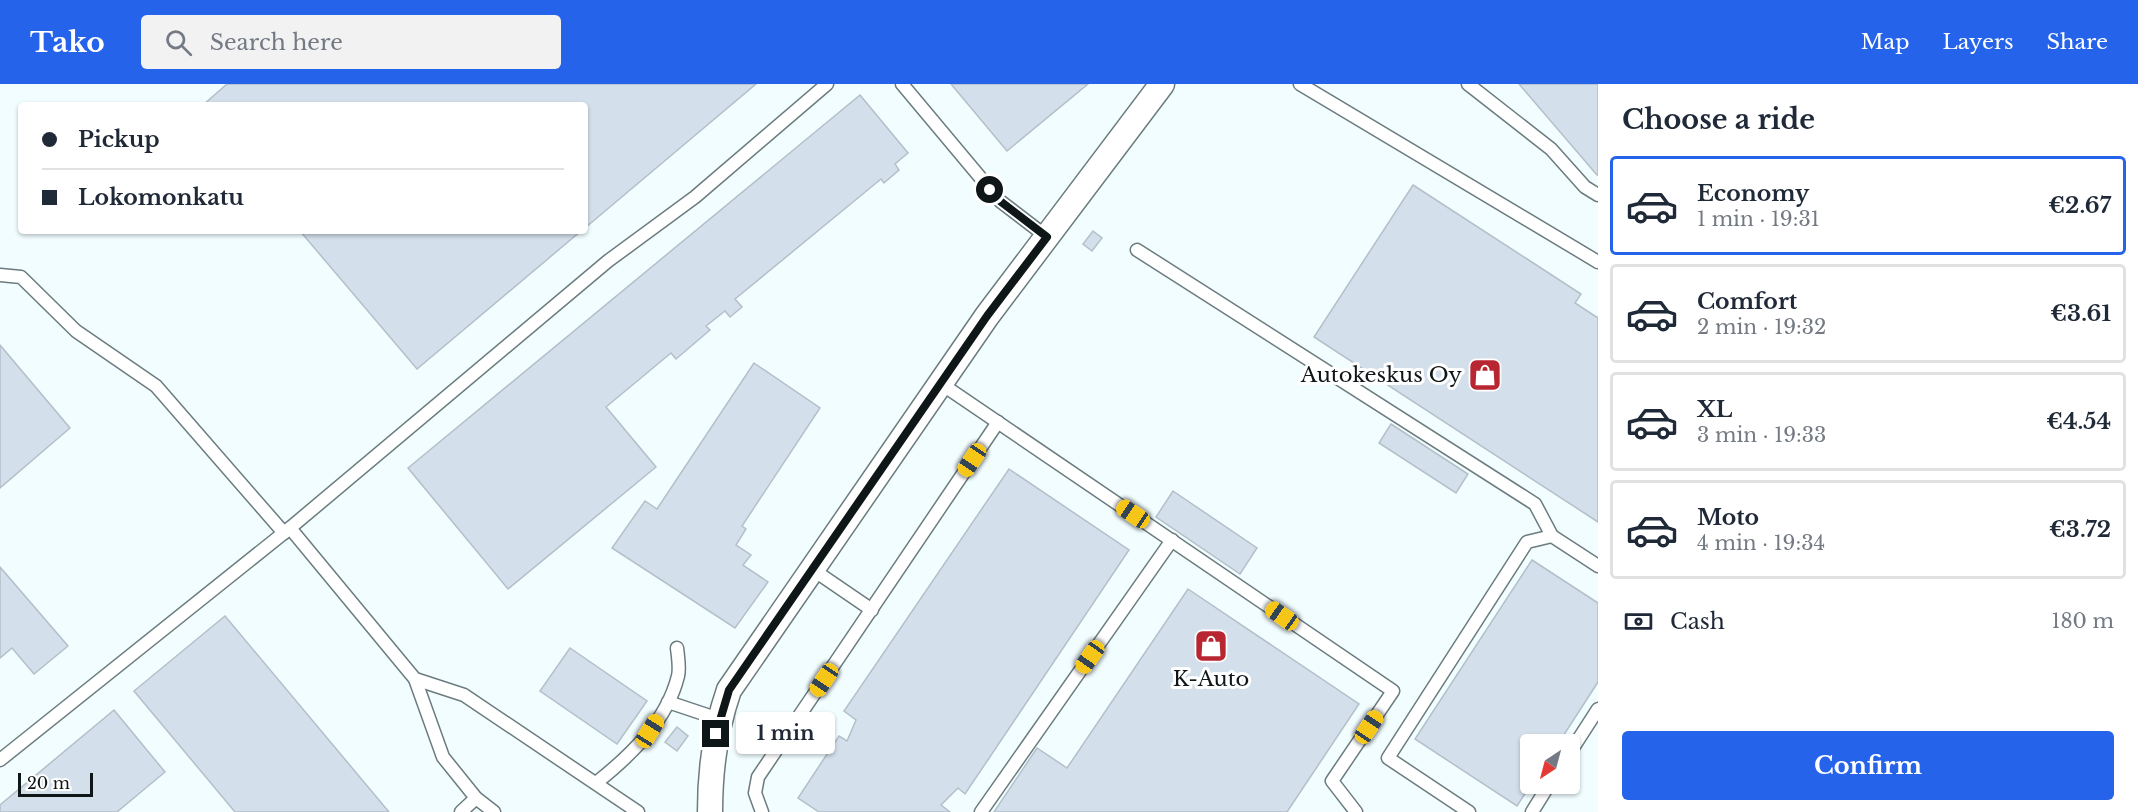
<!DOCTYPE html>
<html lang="en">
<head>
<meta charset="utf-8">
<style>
  body { margin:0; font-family:"Libre Baskerville",serif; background:#f2f2f3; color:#1f2937; height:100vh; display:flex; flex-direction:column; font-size:22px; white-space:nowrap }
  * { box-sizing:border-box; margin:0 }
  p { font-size:20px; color:#747a83 }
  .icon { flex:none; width:33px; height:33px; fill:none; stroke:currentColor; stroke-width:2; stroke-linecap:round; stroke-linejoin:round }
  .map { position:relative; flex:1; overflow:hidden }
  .panel { display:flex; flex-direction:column; background:#fff; width:540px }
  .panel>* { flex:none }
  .guide { position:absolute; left:18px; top:18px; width:570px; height:132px; border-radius:6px; box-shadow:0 2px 4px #0004; display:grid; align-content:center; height:132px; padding:0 24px; background:#fff }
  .needle { width:39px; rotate:216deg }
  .fabs { position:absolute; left:1520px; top:650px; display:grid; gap:12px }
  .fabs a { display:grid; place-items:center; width:60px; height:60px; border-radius:6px; background:#fff; box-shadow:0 2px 4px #0004; font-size:30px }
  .scale { position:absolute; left:18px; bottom:15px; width:75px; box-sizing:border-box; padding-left:6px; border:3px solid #0f1617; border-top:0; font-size:16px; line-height:21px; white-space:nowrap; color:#0f1617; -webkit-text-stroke:4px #fff; paint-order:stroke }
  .end { position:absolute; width:27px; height:27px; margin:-14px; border:8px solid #0f1617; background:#fff; box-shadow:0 0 0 3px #fff }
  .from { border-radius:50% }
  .bubble { position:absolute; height:42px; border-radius:6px; background:#fff; box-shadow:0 2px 4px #0004; font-size:20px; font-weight:700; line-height:42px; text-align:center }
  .car { position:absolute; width:18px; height:36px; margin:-18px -9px; border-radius:8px; box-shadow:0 0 4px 2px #0007; background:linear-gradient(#f5c518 24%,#345 0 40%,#f5c518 0 76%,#345 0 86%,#f5c518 0) }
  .guide b { display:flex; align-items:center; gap:21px; height:57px; font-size:22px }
  .guide b+b { border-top:2px solid #e0e1e3 }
  .guide i { width:15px; height:15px; background:#1f2937 }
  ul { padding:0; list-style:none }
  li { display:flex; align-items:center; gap:18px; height:99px; margin:0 12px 9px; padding:0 12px; border:3px solid #e0e1e3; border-radius:6px }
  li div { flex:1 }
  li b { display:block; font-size:22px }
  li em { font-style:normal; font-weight:700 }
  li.selected { border-color:#2563eb }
  li>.icon { width:54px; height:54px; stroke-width:1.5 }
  h2 { padding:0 24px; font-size:27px; line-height:72px }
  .pay { display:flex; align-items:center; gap:15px; height:66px; padding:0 24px; font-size:22px }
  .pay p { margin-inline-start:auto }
  .cta { display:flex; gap:12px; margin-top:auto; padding:12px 24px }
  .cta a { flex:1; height:69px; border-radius:6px; background:#2563eb; color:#fff; font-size:24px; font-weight:700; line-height:69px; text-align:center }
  header { display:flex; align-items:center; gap:36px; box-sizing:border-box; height:84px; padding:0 30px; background:#2563eb; color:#fff }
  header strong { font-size:28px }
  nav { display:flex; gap:33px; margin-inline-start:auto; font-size:21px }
  .search { width:420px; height:54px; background:#f2f2f3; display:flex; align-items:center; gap:15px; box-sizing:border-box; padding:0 21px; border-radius:6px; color:#747a83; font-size:22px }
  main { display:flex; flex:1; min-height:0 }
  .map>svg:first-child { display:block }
  .building { fill:#d3dfea; stroke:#b3bfc9; stroke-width:1.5 }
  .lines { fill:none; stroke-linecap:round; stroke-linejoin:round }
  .service-casing { stroke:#6b7c7f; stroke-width:15 }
  .minor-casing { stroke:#6b7c7f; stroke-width:27 }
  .service { stroke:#fff; stroke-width:12 }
  .minor { stroke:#fff; stroke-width:24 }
  .route { stroke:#0f1617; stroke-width:8 }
  .labels { text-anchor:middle; stroke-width:6; stroke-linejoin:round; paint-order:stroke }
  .poi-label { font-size:21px; fill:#0f1617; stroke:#fff; text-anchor:end }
</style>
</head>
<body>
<header>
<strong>Tako</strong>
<div class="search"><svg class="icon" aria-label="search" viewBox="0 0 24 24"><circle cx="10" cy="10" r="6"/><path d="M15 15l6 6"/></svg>Search here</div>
<nav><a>Map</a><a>Layers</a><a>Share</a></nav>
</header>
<main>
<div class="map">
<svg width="1598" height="728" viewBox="0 0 1598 728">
  <rect width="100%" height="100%" fill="#f2fdff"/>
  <!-- building -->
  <g class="building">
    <path d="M227 0H756L585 144V21H203Z"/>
    <path d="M951 0H1088L1007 67Z"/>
    <path d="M1519 0H1598V91H1597Z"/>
    <path d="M860 11 908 69 895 80 899 86 884 99 881 95 735 215 742 223 730 233 725 227 706 242 710 246 676 275 671 269 606 323 656 383 508 505 408 384Z"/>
    <path d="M1413 101 1581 210 1575 219 1598 234V438L1314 253Z"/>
    <path d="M300 147H581L417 285Z"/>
    <path d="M1093 147 1102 154 1092 167 1083 160Z"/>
    <path d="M0 261 70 344 0 404Z"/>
    <path d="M754 279 820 324 742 442 746 445 736 461 751 471 743 481 768 498 735 544 612 464 645 417 657 425Z"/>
    <path d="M1391 340 1468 390 1456 409 1379 359Z"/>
    <path d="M1009 385 1129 466 965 710 958 704 941 721 950 728H819L798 714 839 652 847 657 856 636 844 627Z"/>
    <path d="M1173 407 1257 464 1240 490 1156 433Z"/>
    <path d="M1532 476 1598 519V598L1558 660H1530V699H1532L1517 722 1415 655Z"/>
    <path d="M0 483 68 562 34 590 12 564 0 574Z"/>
    <path d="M1188 505 1359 620 1287 728H994L1037 664 1067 684Z"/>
    <path d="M225 532 389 728H235L134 607Z"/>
    <path d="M570 564 647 617 617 660 540 607Z"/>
    <path d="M114 626 165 688 117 728H0V721Z"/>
    <path d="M677 643 688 652 677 667 665 658Z"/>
  </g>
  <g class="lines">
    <!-- service casing -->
    <g class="service-casing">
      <g id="service">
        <path d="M902 0 1000 117 1047 153"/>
        <path d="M1300 0 1598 178"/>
        <path d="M1468 0 1551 65 1585 103 1598 111"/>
        <path d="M1137 166 1535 420 1552 452 1598 482"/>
        <path d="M0 191 21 193 76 247 156 302 284 449"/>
        <path d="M940 299 1393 607 1332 697 1356 728"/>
        <path d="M290 444 415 595 443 673 476 714 494 728"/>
        <path d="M812 485 872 526"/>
        <path d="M415 595 464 611 638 728"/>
        <path d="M668 618 719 635"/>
        <path d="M1569 670 1598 625"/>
        <path d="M0 676 290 444 608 177 695 113 827 0"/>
        <path d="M596 699C630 672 667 637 678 592 680 584 678 573 677 564"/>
        <path d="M461 728 476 714"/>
        <path d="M762 728 755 709 758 693 998 338"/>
        <path d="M981 728 1172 456"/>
        <path d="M1469 728 1388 674 1527 458 1552 452"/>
        <path d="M1532 728 1550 699"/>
      </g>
    </g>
    <!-- minor casing -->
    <g class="minor-casing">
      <path id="minor" d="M710 728C710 685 715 646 729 606L987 232 1162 0"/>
    </g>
    <!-- service -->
    <use href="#service" class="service"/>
    <!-- minor -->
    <use href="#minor" class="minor"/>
  </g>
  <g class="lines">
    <!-- route -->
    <path class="route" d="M716 650 729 606 987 232 1047 153 1000 117 990 106"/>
  </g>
  <!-- icons -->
  <defs>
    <g id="shop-square" transform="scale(1.725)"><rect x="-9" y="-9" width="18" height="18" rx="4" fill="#b72631" stroke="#fff"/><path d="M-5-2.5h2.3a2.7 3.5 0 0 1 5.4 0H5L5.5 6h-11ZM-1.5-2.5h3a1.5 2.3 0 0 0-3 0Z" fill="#fff"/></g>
  </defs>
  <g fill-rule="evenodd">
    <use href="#shop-square" x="1485" y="291"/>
    <use href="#shop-square" x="1211" y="562"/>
  </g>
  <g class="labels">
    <!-- poi labels -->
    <g class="poi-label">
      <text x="1462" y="298">Autokeskus Oy</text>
      <text x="1211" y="602" text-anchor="middle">K-Auto</text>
    </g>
  </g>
</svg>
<div class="fabs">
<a><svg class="needle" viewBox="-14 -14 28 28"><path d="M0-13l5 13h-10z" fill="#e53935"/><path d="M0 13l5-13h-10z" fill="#747a83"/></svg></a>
</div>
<div class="scale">20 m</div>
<i class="end from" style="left:990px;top:106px"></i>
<i class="end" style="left:716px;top:650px"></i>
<div class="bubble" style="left:736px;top:628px;width:99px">1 min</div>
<i class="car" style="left:972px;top:376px;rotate:214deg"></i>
<i class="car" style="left:1133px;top:430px;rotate:304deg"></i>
<i class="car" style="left:1282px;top:532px;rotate:305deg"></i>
<i class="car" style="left:1090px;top:573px;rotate:215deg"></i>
<i class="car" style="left:824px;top:596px;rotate:214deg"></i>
<i class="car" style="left:1369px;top:643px;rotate:34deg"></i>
<i class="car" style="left:650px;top:647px;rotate:32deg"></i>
<div class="guide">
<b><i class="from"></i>Pickup</b>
<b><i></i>Lokomonkatu</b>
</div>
</div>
<section class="panel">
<h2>Choose a ride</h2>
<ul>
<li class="selected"><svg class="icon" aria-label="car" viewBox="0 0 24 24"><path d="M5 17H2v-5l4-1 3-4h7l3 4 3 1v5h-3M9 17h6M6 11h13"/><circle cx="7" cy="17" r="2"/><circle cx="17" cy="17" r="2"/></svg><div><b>Economy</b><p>1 min · 19:31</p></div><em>€2.67</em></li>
<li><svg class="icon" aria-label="car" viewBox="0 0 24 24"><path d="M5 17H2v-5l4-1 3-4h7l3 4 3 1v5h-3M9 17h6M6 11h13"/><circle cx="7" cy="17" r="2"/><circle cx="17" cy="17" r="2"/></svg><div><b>Comfort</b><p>2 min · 19:32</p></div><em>€3.61</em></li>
<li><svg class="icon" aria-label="car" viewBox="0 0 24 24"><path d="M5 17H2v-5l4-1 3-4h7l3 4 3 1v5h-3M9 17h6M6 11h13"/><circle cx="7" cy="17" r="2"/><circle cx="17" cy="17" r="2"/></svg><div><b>XL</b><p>3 min · 19:33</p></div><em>€4.54</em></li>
<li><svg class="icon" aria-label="car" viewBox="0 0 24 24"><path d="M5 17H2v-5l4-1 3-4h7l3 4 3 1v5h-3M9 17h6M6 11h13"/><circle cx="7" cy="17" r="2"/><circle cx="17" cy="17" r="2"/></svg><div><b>Moto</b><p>4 min · 19:34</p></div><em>€3.72</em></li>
</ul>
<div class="pay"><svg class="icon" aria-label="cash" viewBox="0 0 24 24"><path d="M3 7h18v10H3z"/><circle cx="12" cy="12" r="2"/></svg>Cash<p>180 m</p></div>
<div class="cta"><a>Confirm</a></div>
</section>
</main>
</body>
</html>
